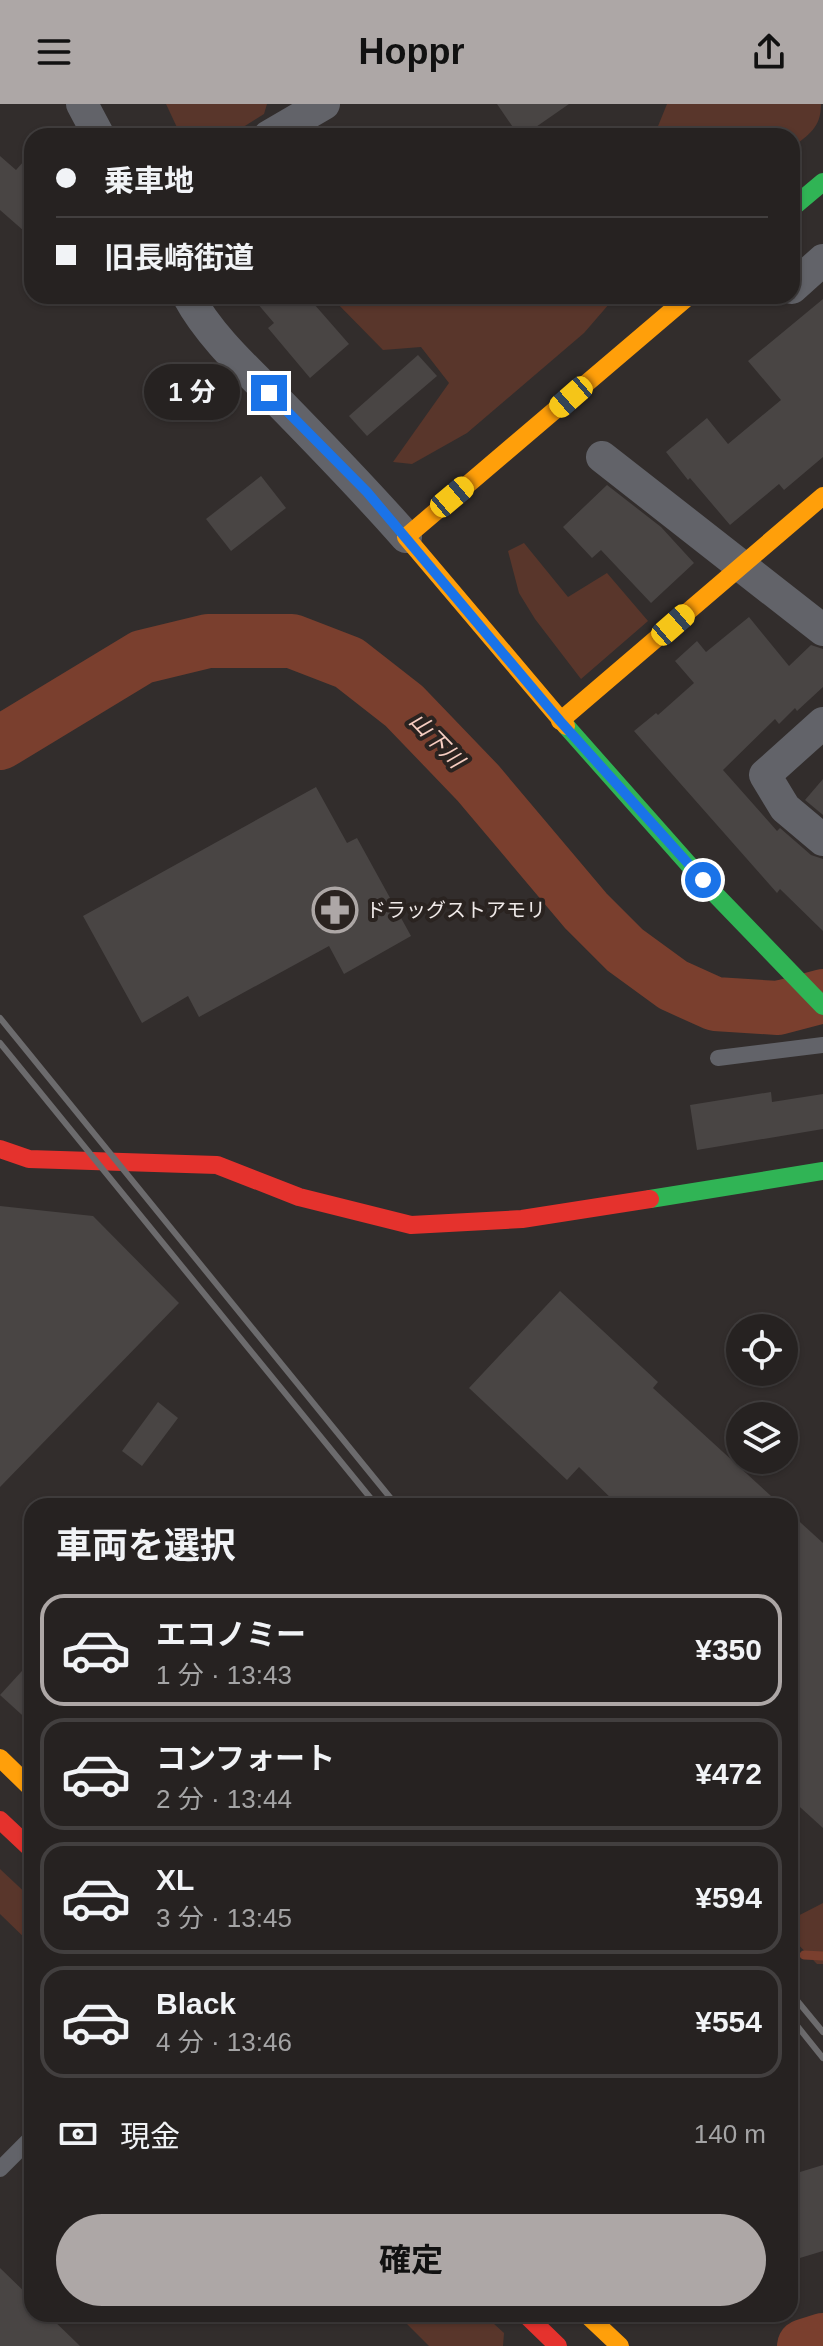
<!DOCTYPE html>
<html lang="ja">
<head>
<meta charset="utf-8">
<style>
  body { margin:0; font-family:Arial,"Noto Sans JP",sans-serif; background:#2e2a2a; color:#f1f3f6; height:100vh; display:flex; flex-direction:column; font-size:30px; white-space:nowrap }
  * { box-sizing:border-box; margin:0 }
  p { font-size:26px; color:#a4a4a5 }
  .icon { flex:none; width:44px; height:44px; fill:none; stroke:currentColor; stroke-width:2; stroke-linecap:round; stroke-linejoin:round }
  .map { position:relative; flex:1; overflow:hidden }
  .sheet { position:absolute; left:24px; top:1394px; width:774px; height:824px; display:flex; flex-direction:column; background:#262221; border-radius:24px; box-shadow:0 2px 6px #0004,0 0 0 2px #423f3f }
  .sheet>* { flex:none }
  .banner { position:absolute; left:24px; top:24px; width:776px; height:176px; border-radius:24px; box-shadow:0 2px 6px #0004,0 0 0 2px #423f3f; display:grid; align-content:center; height:176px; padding:0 32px; background:#262221 }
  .buttons { position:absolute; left:726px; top:1210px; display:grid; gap:16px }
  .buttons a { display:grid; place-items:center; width:72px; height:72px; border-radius:50%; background:#262221; box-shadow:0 2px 6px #0004,0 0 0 2px #423f3f; font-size:40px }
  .end { position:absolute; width:36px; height:36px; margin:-18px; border:10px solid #1a73e8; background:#fff; box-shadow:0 0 0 4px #fff }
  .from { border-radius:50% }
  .bubble { position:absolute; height:56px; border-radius:28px; background:#262221; box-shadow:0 2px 6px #0004,0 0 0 2px #423f3f; font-size:26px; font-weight:700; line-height:56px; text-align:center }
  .car { position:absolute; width:24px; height:48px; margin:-24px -12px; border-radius:10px; box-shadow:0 0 6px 2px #0007; background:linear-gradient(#f5c518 24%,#345 0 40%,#f5c518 0 76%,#345 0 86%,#f5c518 0) }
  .banner b { display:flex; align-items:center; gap:28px; height:76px; font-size:30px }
  .banner b+b { border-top:2px solid #423f3f }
  .banner i { width:20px; height:20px; background:#f1f3f6 }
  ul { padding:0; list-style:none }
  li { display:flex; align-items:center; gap:24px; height:112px; margin:0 16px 12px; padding:0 16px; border:4px solid #423f3f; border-radius:24px }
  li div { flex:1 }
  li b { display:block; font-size:30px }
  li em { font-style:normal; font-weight:700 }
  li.active { border-color:#ada7a6 }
  li>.icon { width:72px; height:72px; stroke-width:1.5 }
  h2 { padding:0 32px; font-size:36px; line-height:96px }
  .pay { display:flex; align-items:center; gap:20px; height:88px; padding:0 32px; font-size:30px }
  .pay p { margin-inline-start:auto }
  .primary-button { display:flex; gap:16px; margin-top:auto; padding:16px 32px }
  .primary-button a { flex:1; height:92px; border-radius:48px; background:#ada7a6; color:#111; font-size:32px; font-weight:700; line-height:92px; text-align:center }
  header { display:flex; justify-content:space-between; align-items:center; height:104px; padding:0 32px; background:#ada7a6; color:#111; font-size:36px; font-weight:700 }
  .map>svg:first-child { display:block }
  .green { fill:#59362b }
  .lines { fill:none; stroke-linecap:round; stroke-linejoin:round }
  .stream { stroke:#7a3f2e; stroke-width:9 }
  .river { stroke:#7a3f2e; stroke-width:54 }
  .building { fill:#494544 }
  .lane { stroke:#626369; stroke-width:16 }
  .street { stroke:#626369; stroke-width:32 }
  .fast { stroke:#30b455; stroke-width:18 }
  .slow { stroke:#ff9f0a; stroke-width:18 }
  .jam { stroke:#e5322d; stroke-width:18 }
  .rail { stroke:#6c6b6d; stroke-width:6 }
  .route { stroke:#1a73e8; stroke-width:10 }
  .labels { text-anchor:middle; stroke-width:8; stroke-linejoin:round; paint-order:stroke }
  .poi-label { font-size:20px; fill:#efe9e8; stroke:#2a2320; text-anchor:start }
  .water-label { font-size:22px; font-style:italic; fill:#f7cec2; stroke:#2a2320 }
</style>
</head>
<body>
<header><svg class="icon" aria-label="menu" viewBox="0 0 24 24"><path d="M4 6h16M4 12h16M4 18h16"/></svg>Hoppr<svg class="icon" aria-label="share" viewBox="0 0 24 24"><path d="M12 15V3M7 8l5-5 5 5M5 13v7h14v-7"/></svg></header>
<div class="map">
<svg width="823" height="2242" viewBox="0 0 823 2242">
  <rect width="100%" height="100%" fill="#322d2c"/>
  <!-- green -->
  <g class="green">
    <path d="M166 0H267L264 10 229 32H181Z"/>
    <path d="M667 0H821C821 24 809 30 792 44V32H654Z"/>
    <path d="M330 192H428L432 195 469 197 474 192H616L584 229 467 329 412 360 393 358 449 279 421 243 383 246Z"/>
    <path d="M524 439 568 493 607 469 648 517 581 575 535 515 519 489 508 447Z"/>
    <path d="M0 1765 32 1795V1841L0 1810Z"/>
    <path d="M823 1799V1860H817L790 1832V1816Z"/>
    <path d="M397 2210H483L504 2229 503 2242H429Z"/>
  </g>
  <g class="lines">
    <!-- stream -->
    <path class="stream" d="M804 1851 823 1852"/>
    <!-- river -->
    <g class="river">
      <path d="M0 639 142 553 208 537H292L349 559 404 602 478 679 586 807 625 846 673 881 715 900 778 904 823 892"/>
      <path d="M804 2242 823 2236"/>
    </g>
  </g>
  <!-- building -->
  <g class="building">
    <path d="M497 0H569L523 32H519Z"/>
    <path d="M32 48V134L0 106V52L16 66Z"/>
    <path d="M251 192H307L349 240 310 274 268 224 274 219Z"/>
    <path d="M823 195V353L784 386 779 380 730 421 690 374 688 376 666 348 707 314 728 340 781 296 748 257Z"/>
    <path d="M418 251 437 272 367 332 349 312Z"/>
    <path d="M261 372 286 404 231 447 206 415Z"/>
    <path d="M607 381 661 423 694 459 651 499 601 446 592 454 563 423Z"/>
    <path d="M749 513 789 562 811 541 823 545V583L797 607 795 604 779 620 775 615 723 666 777 727 780 724 811 751 823 755V827L780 785 777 789 634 627 656 609 658 611 694 579 675 557 697 537 706 548Z"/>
    <path d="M823 675V711L805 696Z"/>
    <path d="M316 683 347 739 357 734 411 832 344 870 329 842 199 913 188 892 142 919 83 812Z"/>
    <path d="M771 988 772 998 823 990V1025L697 1046 690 1001Z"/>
    <path d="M0 1102 93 1112 179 1199 0 1383Z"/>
    <path d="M560 1187 658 1278 653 1284 782 1402H619L579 1363 567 1376 469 1284Z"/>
    <path d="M158 1298 178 1314 142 1362 122 1347Z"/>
    <path d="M790 1409 823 1439V1724L790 1694Z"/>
    <path d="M32 1556V1620L0 1591Z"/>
    <path d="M823 2061V2147L790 2157V2071Z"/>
    <path d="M0 2164 32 2195V2210H47L80 2242H0Z"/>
  </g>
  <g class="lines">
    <!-- lane -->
    <g class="lane">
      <path d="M718 954 823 941"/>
      <path d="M0 2065 32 2033"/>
    </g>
    <!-- street -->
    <g class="street">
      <path d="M82 0 99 32"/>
      <path d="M269 32 324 0"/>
      <path d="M792 184 823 156"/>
      <path d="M188 192C209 231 244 263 275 294 320 340 364 385 406 433"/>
      <path d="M602 353 823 526"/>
      <path d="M823 619 765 671 785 704 823 736"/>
    </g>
    <!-- fast -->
    <g class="fast">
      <path d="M792 104 823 78"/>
      <path d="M566 622 714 789 823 902"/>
      <path d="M650 1095 823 1067"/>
    </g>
    <!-- slow -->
    <g class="slow">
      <path d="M560 617 823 392"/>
      <path d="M566 622 406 433 689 192"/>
      <path d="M0 1654 32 1685"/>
      <path d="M586 2210 620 2242"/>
    </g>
    <!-- jam -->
    <g class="jam">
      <path d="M0 1045 29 1055 217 1061 299 1093 411 1121 522 1115 650 1095"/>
      <path d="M0 1716 32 1746"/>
      <path d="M525 2210 558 2242"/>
    </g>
    <!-- rail -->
    <g class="rail">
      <path d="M0 914 397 1402"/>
      <path d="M0 939 377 1402"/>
      <path d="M790 1888 823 1928"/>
      <path d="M790 1913 823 1954"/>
    </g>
  </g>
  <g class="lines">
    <!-- route -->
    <path class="route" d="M269 289 367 388 560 617 703 776"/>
  </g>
  <!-- icons -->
  <defs>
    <g id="pharmacy-ring" transform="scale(2.3)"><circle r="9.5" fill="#2a2320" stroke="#ada7a6" stroke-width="1.5"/><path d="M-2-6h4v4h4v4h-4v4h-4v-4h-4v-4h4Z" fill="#ada7a6"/></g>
  </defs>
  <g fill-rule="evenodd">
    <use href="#pharmacy-ring" x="335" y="806"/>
  </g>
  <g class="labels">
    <!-- poi labels -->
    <g class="poi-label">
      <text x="366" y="813">ドラッグストアモリ</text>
    </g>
    <!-- water labels -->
    <g class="water-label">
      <text transform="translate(437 636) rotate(46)" y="8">山下川</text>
    </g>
  </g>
</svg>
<div class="buttons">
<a><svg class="icon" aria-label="locate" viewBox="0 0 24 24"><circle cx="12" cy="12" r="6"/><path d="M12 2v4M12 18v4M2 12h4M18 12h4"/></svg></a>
<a><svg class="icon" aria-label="layers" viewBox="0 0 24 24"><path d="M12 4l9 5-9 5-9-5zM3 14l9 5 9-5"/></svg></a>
</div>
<i class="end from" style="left:703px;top:776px"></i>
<i class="end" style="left:269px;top:289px"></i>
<div class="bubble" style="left:144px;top:260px;width:96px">1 分</div>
<i class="car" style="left:571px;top:293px;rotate:229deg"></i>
<i class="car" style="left:452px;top:393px;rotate:50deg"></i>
<i class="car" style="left:673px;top:521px;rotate:49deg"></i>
<div class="banner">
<b><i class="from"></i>乗車地</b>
<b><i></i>旧長崎街道</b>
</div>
<section class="sheet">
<h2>車両を選択</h2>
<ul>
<li class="active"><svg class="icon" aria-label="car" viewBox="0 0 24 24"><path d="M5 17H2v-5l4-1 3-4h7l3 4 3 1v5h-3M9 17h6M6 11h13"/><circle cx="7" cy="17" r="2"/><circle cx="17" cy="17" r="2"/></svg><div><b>エコノミー</b><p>1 分 · 13:43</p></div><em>¥350</em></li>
<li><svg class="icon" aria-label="car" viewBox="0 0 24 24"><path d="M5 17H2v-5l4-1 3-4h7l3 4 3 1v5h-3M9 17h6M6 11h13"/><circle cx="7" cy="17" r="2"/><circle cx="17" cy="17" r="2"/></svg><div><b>コンフォート</b><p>2 分 · 13:44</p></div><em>¥472</em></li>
<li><svg class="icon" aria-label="car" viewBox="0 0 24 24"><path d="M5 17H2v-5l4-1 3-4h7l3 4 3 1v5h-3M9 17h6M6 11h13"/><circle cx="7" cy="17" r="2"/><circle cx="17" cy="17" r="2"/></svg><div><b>XL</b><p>3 分 · 13:45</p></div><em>¥594</em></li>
<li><svg class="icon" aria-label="car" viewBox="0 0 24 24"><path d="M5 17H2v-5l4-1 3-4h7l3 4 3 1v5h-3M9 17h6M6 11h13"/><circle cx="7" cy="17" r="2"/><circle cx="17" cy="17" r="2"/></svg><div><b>Black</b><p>4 分 · 13:46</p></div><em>¥554</em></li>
</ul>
<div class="pay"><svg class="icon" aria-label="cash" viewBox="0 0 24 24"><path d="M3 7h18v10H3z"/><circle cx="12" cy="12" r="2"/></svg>現金<p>140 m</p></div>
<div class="primary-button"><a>確定</a></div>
</section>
</div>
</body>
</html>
